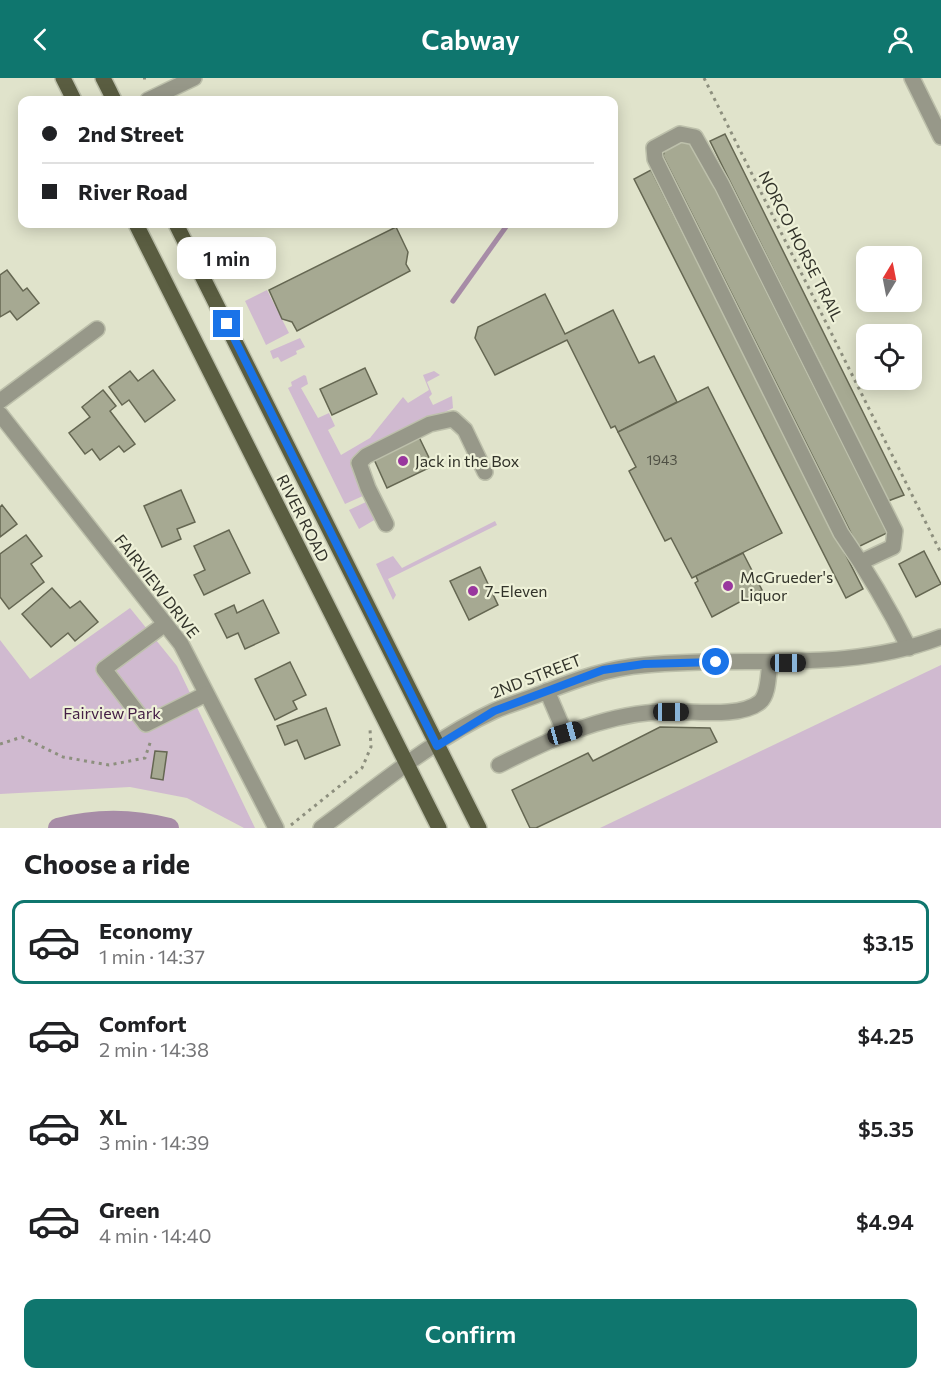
<!DOCTYPE html>
<html lang="en">
<head>
<meta charset="utf-8">
<style>
  body { margin:0; font-family:Commissioner,sans-serif; background:#f6f6f6; color:#202124; height:100vh; display:flex; flex-direction:column; font-size:22px; white-space:nowrap }
  * { box-sizing:border-box; margin:0 }
  p { font-size:20px; color:#757577 }
  .icon { flex:none; width:33px; height:33px; fill:none; stroke:currentColor; stroke-width:2; stroke-linecap:round; stroke-linejoin:round }
  .map { position:relative; height:750px; overflow:hidden }
  .details { display:flex; flex-direction:column; background:#fff; flex:1 }
  .details>* { flex:none }
  .banner { position:absolute; left:18px; top:18px; width:600px; height:132px; border-radius:12px; box-shadow:0 3px 15px #0003; display:grid; align-content:center; height:132px; padding:0 24px; background:#fff }
  .needle { width:39px; rotate:10deg }
  .controls { position:absolute; left:856px; top:168px; display:grid; gap:12px }
  .controls a { display:grid; place-items:center; width:66px; height:66px; border-radius:12px; background:#fff; box-shadow:0 3px 15px #0003; font-size:30px }
  .end { position:absolute; width:27px; height:27px; margin:-14px; border:8px solid #1a73e8; background:#fff; box-shadow:0 0 0 3px #fff }
  .from { border-radius:50% }
  .bubble { position:absolute; height:42px; border-radius:12px; background:#fff; box-shadow:0 3px 15px #0003; font-size:20px; font-weight:600; line-height:42px; text-align:center }
  .car { position:absolute; width:18px; height:36px; margin:-18px -9px; border-radius:8px; box-shadow:0 0 4px 2px #0007; background:linear-gradient(#222 24%,#8ab4d8 0 40%,#222 0 76%,#8ab4d8 0 86%,#222 0) }
  .banner b { display:flex; align-items:center; gap:21px; height:57px; font-size:22px }
  .banner b+b { border-top:2px solid #e0e0e0 }
  .banner i { width:15px; height:15px; background:#202124 }
  ul { padding:0; list-style:none }
  li { display:flex; align-items:center; gap:18px; height:84px; margin:0 12px 9px; padding:0 12px; border:3px solid transparent; border-radius:12px }
  li div { flex:1 }
  li b { display:block; font-size:22px }
  li em { font-style:normal; font-weight:600 }
  li.active { border-color:#0f766e }
  li>.icon { width:54px; height:54px; stroke-width:1.5 }
  h2 { padding:0 24px; font-size:27px; line-height:72px }
  .primary-button { display:flex; gap:12px; margin-top:auto; padding:12px 24px }
  .primary-button a { flex:1; height:69px; border-radius:12px; background:#0f766e; color:#fff; font-size:24px; font-weight:600; line-height:69px; text-align:center }
  header { display:flex; justify-content:space-between; align-items:center; height:78px; padding:0 24px; background:#0f766e; color:#fff; font-size:27px; font-weight:600 }
  .map>svg:first-child { display:block }
  .green { fill:#d0bad0 }
  .lines { fill:none; stroke-linecap:round; stroke-linejoin:round }
  .stream { stroke:#a78ca7; stroke-width:5 }
  .canal { stroke:#a78ca7; stroke-width:20 }
  .building { fill:#a6a992; stroke:#656752; stroke-width:1.5 }
  .minor-casing { stroke:#bdc0ab; stroke-width:18 }
  .major-casing { stroke:#bdc0ab; stroke-width:18 }
  .path { stroke:#8d8f7e; stroke-width:3; stroke-dasharray:3 4.5; stroke-linecap:butt }
  .minor { stroke:#979889; stroke-width:15 }
  .major { stroke:#5a5d41; stroke-width:15 }
  .route { stroke:#1a73e8; stroke-width:8 }
  .poi-dot { fill:#99379e; stroke:#eef1d8; stroke-width:2 }
  .labels { text-anchor:middle; stroke-width:4.5; stroke-linejoin:round; paint-order:stroke }
  .number-label { font-size:14px; fill:#4f5044 }
  .street-label { font-size:16px; fill:#32332a; stroke:#eef1d8 }
  .poi-label { font-size:16px; fill:#32332a; stroke:#eef1d8; text-anchor:start }
  .park-label { font-size:16px; fill:#452046; stroke:#eef1d8 }
</style>
</head>
<body>
<header><svg class="icon" aria-label="back" viewBox="0 0 24 24"><path d="M15 5l-7 7 7 7"/></svg>Cabway<svg class="icon" aria-label="person" viewBox="0 0 24 24"><circle cx="12" cy="8" r="4"/><path d="M4 21q1-7 8-7t8 7"/></svg></header>
<div class="map">
<svg width="941" height="750" viewBox="0 0 941 750">
  <rect width="100%" height="100%" fill="#e0e3cb"/>
  <!-- green -->
  <g class="green">
    <path d="M267 212 289 255 266 267 245 223Z"/>
    <path d="M300 260 305 269 296 273 297 276 281 284 278 279 273 281 270 273Z"/>
    <path d="M434 293 440 297 427 304 432 316 429 319 433 327 452 318 453 330 412 350 354 390 355 397 365 417 345 426 288 310 292 308 291 304 304 297 306 298 308 306 301 310 318 340 329 335 335 348 328 352 341 377 370 360 403 319 408 325 429 312 423 297Z"/>
    <path d="M368 423 376 441 359 451 349 432Z"/>
    <path d="M495 443 497 447 388 501 396 517 393 522 376 486 393 478 402 490Z"/>
    <path d="M130 530 177 588 255 750H244L187 720 130 709 0 716V562L30 601Z"/>
    <path d="M941 587V750H600Z"/>
  </g>
  <g class="lines">
    <!-- stream -->
    <path class="stream" d="M453 223 508 146"/>
    <!-- canal -->
    <path class="canal" d="M58 750C96 740 131 740 169 750"/>
  </g>
  <!-- building -->
  <g class="building">
    <path d="M725 56 904 417 888 423 710 63Z"/>
    <path d="M683 62 692 65 887 455 858 469 663 78 665 70Z"/>
    <path d="M651 92 863 511 846 520 634 101Z"/>
    <path d="M396 149 408 174 406 186 410 193 297 253 292 244 282 241 269 212Z"/>
    <path d="M7 192 23 213 27 210 39 225 17 242 10 233 0 239V197Z"/>
    <path d="M545 216 565 256 613 232 639 285 654 278 677 324 618 354 615 348 611 350 567 262 495 297 475 260 478 249Z"/>
    <path d="M365 290 377 316 332 337 320 311Z"/>
    <path d="M153 292 175 322 145 344 129 322 122 327 109 309 130 293 138 303Z"/>
    <path d="M708 309 782 455 692 500 671 460 665 463 629 393 636 389 618 354Z"/>
    <path d="M103 312 116 328 110 333 135 366 124 374 119 368 100 382 92 371 85 376 69 355 90 339 82 329Z"/>
    <path d="M418 357 433 388 387 410 373 379Z"/>
    <path d="M181 412 195 444 177 451 181 461 162 469 144 428Z"/>
    <path d="M2 427 17 446 0 459V429Z"/>
    <path d="M229 452 250 495 204 517 194 497 205 492 194 468Z"/>
    <path d="M26 457 42 478 31 486 44 504 9 531 0 519V476Z"/>
    <path d="M924 473 941 506 916 519 899 486Z"/>
    <path d="M743 475 762 512 712 539 695 505 698 503 696 498Z"/>
    <path d="M480 489 498 527 469 542 450 503Z"/>
    <path d="M52 510 70 530 80 523 98 544 75 563 68 555 51 569 22 536Z"/>
    <path d="M263 522 279 555 245 571 238 555 227 560 215 536 234 527 237 535Z"/>
    <path d="M290 584 306 617 293 623 297 631 275 642 255 601Z"/>
    <path d="M326 630 340 667 305 681 297 662 285 667 277 648Z"/>
    <path d="M660 649 710 650 717 664 536 750H530L512 712 588 675 593 683Z"/>
    <path d="M155 673 167 674 163 702 151 700Z"/>
  </g>
  <g class="lines">
    <!-- minor casing -->
    <g class="minor-casing">
      <g id="minor">
        <path d="M912 0 941 59"/>
        <path d="M148 22 194 0"/>
        <path d="M0 323 97 251"/>
        <path d="M0 336 181 566 276 750"/>
        <path d="M386 446 368 410 359 385 366 378 430 346 453 341 465 352 485 394"/>
        <path d="M861 484 893 469 895 453 722 107 695 59 680 56 654 70 655 81 841 455C868 494 888 528 909 570"/>
        <path d="M165 546 104 591 146 646 206 616"/>
        <path d="M547 613 565 655"/>
        <path d="M499 687C549 662 599 638 656 634 683 631 738 642 760 624 769 616 768 596 770 585"/>
        <path d="M321 750C376 710 431 662 494 633 510 626 528 621 545 614 578 601 608 590 645 587 745 577 845 596 941 559"/>
      </g>
    </g>
    <!-- major casing -->
    <g class="major-casing">
      <g id="major">
        <path d="M63 0 74 22"/>
        <path d="M103 0 114 22"/>
        <path d="M136 146 439 750"/>
        <path d="M176 146 479 750"/>
      </g>
    </g>
    <!-- path -->
    <g class="path">
      <path d="M143 0H146"/>
      <path d="M704 0 941 475"/>
      <path d="M0 666 22 659 63 679 109 687 145 680 151 662"/>
      <path d="M291 747 362 690 371 669 370 651"/>
    </g>
    <!-- minor -->
    <use href="#minor" class="minor"/>
    <!-- major -->
    <use href="#major" class="major"/>
  </g>
  <g class="lines">
    <!-- route -->
    <path class="route" d="M227 246 437 668 494 633 603 592 644 586 716 584"/>
  </g>
  <!-- markers -->
  <g class="poi-dot">
    <circle cx="403" cy="383" r="6"/>
    <circle cx="728" cy="508" r="6"/>
    <circle cx="473" cy="513" r="6"/>
  </g>
  <g class="labels">
    <!-- number labels -->
    <g class="number-label">
      <text x="662" y="387">1943</text>
    </g>
    <!-- street labels -->
    <g class="street-label">
      <text transform="translate(801 168) rotate(63)" y="6">NORCO HORSE TRAIL</text>
      <text transform="translate(303 440) rotate(63)" y="6">RIVER ROAD</text>
      <text transform="translate(157 508) rotate(52)" y="6">FAIRVIEW DRIVE</text>
      <text transform="translate(536 598) rotate(-21)" y="6">2ND STREET</text>
    </g>
    <!-- poi labels -->
    <g class="poi-label">
      <text x="415" y="389">Jack in the Box</text>
      <text x="740" y="505">McGrueder's<tspan x="740" dy="18">Liquor</tspan></text>
      <text x="485" y="519">7-Eleven</text>
    </g>
    <!-- park labels -->
    <g class="park-label">
      <text x="112" y="641">Fairview Park</text>
    </g>
  </g>
</svg>
<div class="controls">
<a><svg class="needle" viewBox="-14 -14 28 28"><path d="M0-13l5 13h-10z" fill="#e53935"/><path d="M0 13l5-13h-10z" fill="#757577"/></svg></a>
<a><svg class="icon" aria-label="locate" viewBox="0 0 24 24"><circle cx="12" cy="12" r="6"/><path d="M12 2v4M12 18v4M2 12h4M18 12h4"/></svg></a>
</div>
<i class="end from" style="left:716px;top:584px"></i>
<i class="end" style="left:227px;top:246px"></i>
<div class="bubble" style="left:177px;top:159px;width:99px">1 min</div>
<i class="car" style="left:788px;top:585px;rotate:90deg"></i>
<i class="car" style="left:671px;top:634px;rotate:90deg"></i>
<i class="car" style="left:565px;top:655px;rotate:74deg"></i>
<div class="banner">
<b><i class="from"></i>2nd Street</b>
<b><i></i>River Road</b>
</div>
</div>
<section class="details">
<h2>Choose a ride</h2>
<ul>
<li class="active"><svg class="icon" aria-label="car" viewBox="0 0 24 24"><path d="M5 17H2v-5l4-1 3-4h7l3 4 3 1v5h-3M9 17h6M6 11h13"/><circle cx="7" cy="17" r="2"/><circle cx="17" cy="17" r="2"/></svg><div><b>Economy</b><p>1 min · 14:37</p></div><em>$3.15</em></li>
<li><svg class="icon" aria-label="car" viewBox="0 0 24 24"><path d="M5 17H2v-5l4-1 3-4h7l3 4 3 1v5h-3M9 17h6M6 11h13"/><circle cx="7" cy="17" r="2"/><circle cx="17" cy="17" r="2"/></svg><div><b>Comfort</b><p>2 min · 14:38</p></div><em>$4.25</em></li>
<li><svg class="icon" aria-label="car" viewBox="0 0 24 24"><path d="M5 17H2v-5l4-1 3-4h7l3 4 3 1v5h-3M9 17h6M6 11h13"/><circle cx="7" cy="17" r="2"/><circle cx="17" cy="17" r="2"/></svg><div><b>XL</b><p>3 min · 14:39</p></div><em>$5.35</em></li>
<li><svg class="icon" aria-label="car" viewBox="0 0 24 24"><path d="M5 17H2v-5l4-1 3-4h7l3 4 3 1v5h-3M9 17h6M6 11h13"/><circle cx="7" cy="17" r="2"/><circle cx="17" cy="17" r="2"/></svg><div><b>Green</b><p>4 min · 14:40</p></div><em>$4.94</em></li>
</ul>
<div class="primary-button"><a>Confirm</a></div>
</section>
</body>
</html>
